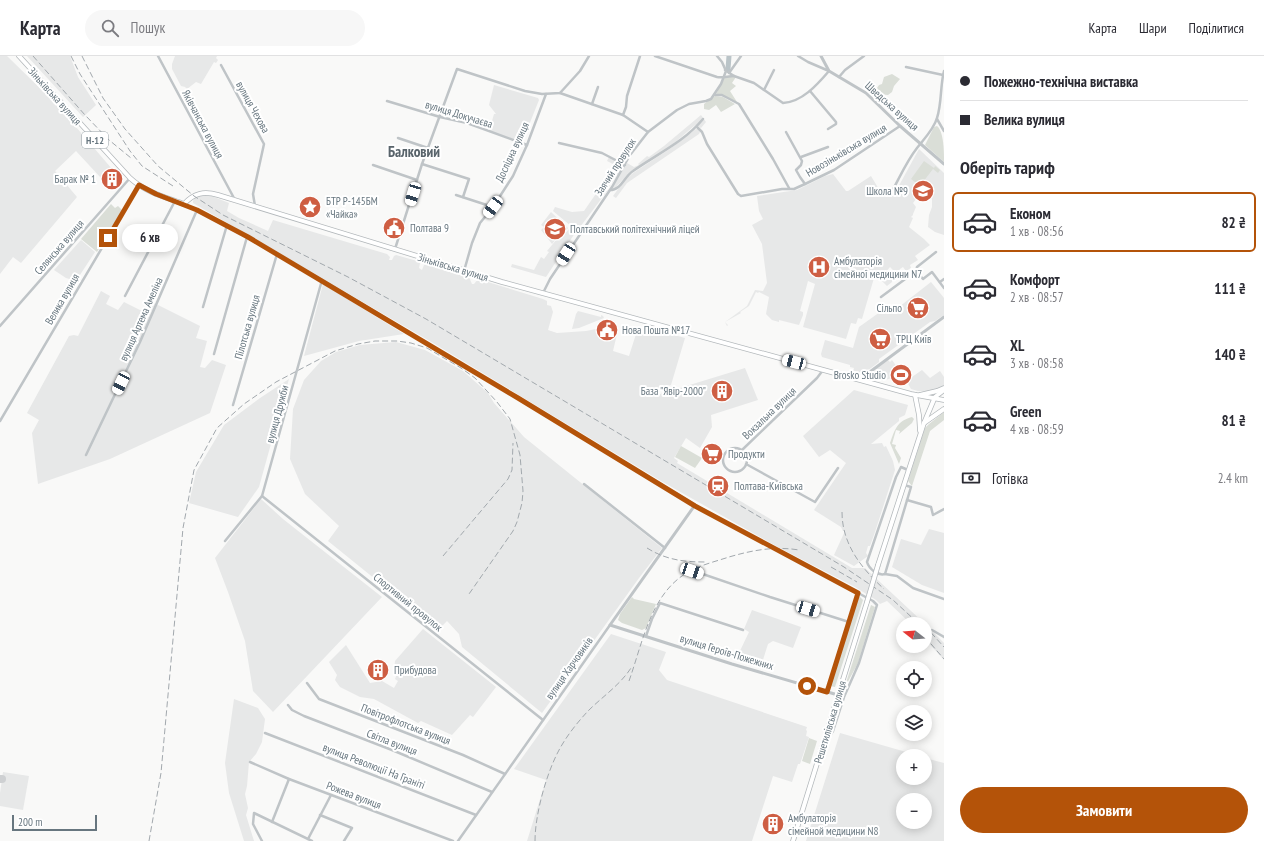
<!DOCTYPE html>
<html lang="uk">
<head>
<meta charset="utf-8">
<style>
  body { margin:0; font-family:"PT Sans Narrow",sans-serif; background:#f7f7f7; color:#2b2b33; height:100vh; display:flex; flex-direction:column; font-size:15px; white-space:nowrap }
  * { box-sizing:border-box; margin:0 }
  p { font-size:13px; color:#7c7c81 }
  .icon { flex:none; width:22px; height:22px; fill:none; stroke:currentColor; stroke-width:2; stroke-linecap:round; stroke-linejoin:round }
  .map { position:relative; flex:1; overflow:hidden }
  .panel { display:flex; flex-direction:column; background:#fff; width:320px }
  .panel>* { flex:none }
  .guide { display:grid; align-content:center; height:88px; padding:0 16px; background:#fff }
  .needle { width:26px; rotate:287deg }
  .controls { position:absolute; left:896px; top:561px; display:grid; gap:8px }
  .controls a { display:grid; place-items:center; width:36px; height:36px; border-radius:50%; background:#fff; box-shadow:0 2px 10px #0003; font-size:20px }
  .scale { position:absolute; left:12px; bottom:10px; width:85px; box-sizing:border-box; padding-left:4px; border:2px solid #67767f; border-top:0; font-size:11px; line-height:14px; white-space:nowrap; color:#67767f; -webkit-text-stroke:3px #fff; paint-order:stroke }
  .end { position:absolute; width:18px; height:18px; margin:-9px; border:5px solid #b45309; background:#fff; box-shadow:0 0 0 2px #fff }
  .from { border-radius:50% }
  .bubble { position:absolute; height:28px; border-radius:14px; background:#fff; box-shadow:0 2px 10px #0003; font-size:13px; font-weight:700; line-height:28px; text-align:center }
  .car { position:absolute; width:12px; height:24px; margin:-12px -6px; border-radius:5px; box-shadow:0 0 3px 1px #0007; background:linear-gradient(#fff 24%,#345 0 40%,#fff 0 76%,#345 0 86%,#fff 0) }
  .guide b { display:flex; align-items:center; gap:14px; height:38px; font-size:15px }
  .guide b+b { border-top:1px solid #e1e1e2 }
  .guide i { width:10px; height:10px; background:#2b2b33 }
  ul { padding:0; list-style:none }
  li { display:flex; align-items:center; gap:12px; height:60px; margin:0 8px 6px; padding:0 8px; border:2px solid transparent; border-radius:6px }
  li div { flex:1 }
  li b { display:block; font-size:15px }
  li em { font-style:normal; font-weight:700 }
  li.active { border-color:#b45309 }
  li>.icon { width:36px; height:36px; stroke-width:1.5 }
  h2 { padding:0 16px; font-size:18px; line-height:48px }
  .pay { display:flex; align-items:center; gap:10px; height:44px; padding:0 16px; font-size:15px }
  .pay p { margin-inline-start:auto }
  .primary-button { display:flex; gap:8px; margin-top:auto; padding:8px 16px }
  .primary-button a { flex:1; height:46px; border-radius:24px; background:#b45309; color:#fff; font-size:16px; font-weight:700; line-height:46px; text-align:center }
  header { display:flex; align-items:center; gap:24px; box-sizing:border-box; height:56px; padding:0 20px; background:#fff; border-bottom:1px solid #e1e1e2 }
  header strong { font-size:19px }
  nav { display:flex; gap:22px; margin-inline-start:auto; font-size:14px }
  .search { width:280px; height:36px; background:#f7f7f7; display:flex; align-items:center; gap:10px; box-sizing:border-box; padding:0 14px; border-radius:22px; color:#7c7c81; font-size:15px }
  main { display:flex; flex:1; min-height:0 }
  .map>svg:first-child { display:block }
  .built { fill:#e7e8e8; fill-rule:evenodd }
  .green { fill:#daded7 }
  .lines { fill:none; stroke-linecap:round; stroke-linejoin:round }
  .river { stroke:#bac4c8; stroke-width:5 }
  .taxiway { stroke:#ced0d2; stroke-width:8 }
  .primary-casing { stroke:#b3b8bb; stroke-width:5.5 }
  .minor { stroke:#bfc4c7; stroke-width:2.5 }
  .tertiary { stroke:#bfc4c7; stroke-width:3 }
  .primary { stroke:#fff; stroke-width:4 }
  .rail { stroke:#a2a8ad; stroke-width:1; stroke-dasharray:6 3; stroke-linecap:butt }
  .primary-bridge-casing { stroke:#b3b8bb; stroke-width:5.5; stroke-linecap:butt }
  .primary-bridge { stroke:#fff; stroke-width:4 }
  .route { stroke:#b45309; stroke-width:5 }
  .labels { text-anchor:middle; stroke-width:4; stroke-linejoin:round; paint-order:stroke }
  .shield { fill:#fff; stroke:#959fa5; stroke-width:1 }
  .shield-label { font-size:10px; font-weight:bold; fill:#67767f }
  .street-label { font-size:11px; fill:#67767f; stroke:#fff }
  .poi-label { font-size:11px; fill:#67767f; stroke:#fff; text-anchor:start }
  .district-label { font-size:15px; font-weight:bold; fill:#59646b; stroke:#fff }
</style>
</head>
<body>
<header>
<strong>Карта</strong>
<div class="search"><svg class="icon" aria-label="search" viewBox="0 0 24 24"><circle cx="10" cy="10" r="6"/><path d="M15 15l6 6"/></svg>Пошук</div>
<nav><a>Карта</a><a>Шари</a><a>Поділитися</a></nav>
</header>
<main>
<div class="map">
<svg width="944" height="785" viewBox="0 0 944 785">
  <rect width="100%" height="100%" fill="#f9f9f8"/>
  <!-- built -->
  <g class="built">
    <path d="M0 0H7L58 50 112 113 101 122 76 95 55 115 77 141 21 207 13 201 0 218Z"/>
    <path d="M27 0H70L78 21 96 49 83 61Z"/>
    <path d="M175 0H217L216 2 218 4 216 7 214 6 201 28 196 26 187 33 185 31 181 30 172 13V8Z"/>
    <path d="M494 29 538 42 539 44 523 84 519 85 489 75 494 58H496L489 49Z"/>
    <path d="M701 59 706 66 701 72 696 69 694 70 672 89 630 116 615 132H612L627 107 634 111 639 109 638 108 646 101 647 100 649 101 664 90Z"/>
    <path d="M696 73H698L700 76 699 78 627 127 616 142 613 140 624 125 633 117 671 92Z"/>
    <path d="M919 93 944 117V179L935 176 928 171 929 159 932 151V143L922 140 921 144 916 143 913 147 916 151 913 158V159L911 161 913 162 909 171 924 183 930 189 915 200 918 204 910 209 911 212 906 215 903 211 900 213 897 218 890 211 886 216 892 222V226L887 230 882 225 874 222 862 263 858 262 856 268 851 267 846 283 803 271 815 228 808 225 800 255 803 256V259L799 269 779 264V266L772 264 766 258 769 241 759 236 758 237 756 236 749 250 740 256 741 257 725 266 728 269 727 270 725 266 747 250 755 234 763 235 767 227 762 188 752 169 763 163 759 155 757 140 797 134 825 120 833 118 846 135H848L871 120 880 135 882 134 890 141 896 135Z"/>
    <path d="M609 101 624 110 609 131 602 126 603 123 609 124 617 110 607 105Z"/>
    <path d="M602 129 608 134 577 175 553 155 555 151 572 156 584 155Z"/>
    <path d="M202 139H209L229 147 227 155 239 162 268 175 273 164 387 198 390 201 389 204H392L394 200 396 199 417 205 420 207 419 212 422 214 424 209 426 208 465 220 469 221 472 228H474L478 223 543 243 547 245V249L551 250 553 256 548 274 557 277 586 275 606 271 618 274 613 295 629 300 637 275 652 279 654 273 685 282 671 329 652 335 657 339 745 312 758 344 711 359 712 371 700 392 686 382 674 402 678 405 677 407 852 512H865L925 568H911L887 545 880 548 876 544 855 531 776 490 661 425 433 287 193 147V145L195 142Z"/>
    <path d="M551 156 568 172 558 183 557 182 552 188 541 174 544 171 541 169Z"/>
    <path d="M569 173 575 177 546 221 511 211 512 208 534 214 541 201 544 203 549 196 547 195 557 183 559 185Z"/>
    <path d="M81 184 95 196 76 225 66 222 54 214Z"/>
    <path d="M931 226 944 242V259L935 265 930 266 879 303V306L867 315 856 319 852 318 854 312 850 311V309L822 301 821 298 825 284 853 292 859 271 880 256 890 258Z"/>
    <path d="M323 228 404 278 359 285 304 300Z"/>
    <path d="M101 235 110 240 106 248 118 254 124 246 148 258 154 247 200 270 196 282 207 285 200 311 205 312 212 304 226 309 210 357 110 403 38 428 32 377 39 364 27 357 69 280 74 279 78 280Z"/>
    <path d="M578 255 601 261V259L603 260 604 262 579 272 572 273 576 258Z"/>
    <path d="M396 286 425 294 463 315 488 337 494 347 524 381 662 492 639 522 542 657 462 591 459 578 447 565 438 574 328 485 339 470 305 438 290 403 293 353 304 324 321 305 336 296 360 289Z"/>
    <path d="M888 304 890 306 892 304 902 318 912 321 922 314 930 322 940 315 944 321V329L938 334 929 336 918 335 911 333 906 324 894 321 883 325 875 323 873 317 877 311Z"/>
    <path d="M289 323 259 431 238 461 189 447 196 416 224 369 260 342Z"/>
    <path d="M854 334 908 349 905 359 899 362V365L871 388 882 387 884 391 886 390 893 405 895 414 875 476 870 490H868L866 497 868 500 854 510 834 499 845 475H843L841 471 814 454 846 407 830 394 819 401 803 380Z"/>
    <path d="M261 443 283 463 382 541 273 656 253 635 245 585 228 536 215 502Z"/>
    <path d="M929 473 944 477V537L922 529 892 511 901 483 921 489Z"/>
    <path d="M752 554 801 571 793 592 773 585 768 588 762 607 738 599 749 576 744 573Z"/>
    <path d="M925 568 944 587V604L925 583Z"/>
    <path d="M423 573 496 631 473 661 470 659 452 679 421 665 418 667 374 643 360 641 340 631 335 624 337 619 329 606 346 589 370 627 382 625 394 632 398 625 395 623 397 618 394 616 395 605Z"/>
    <path d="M611 578 666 596 659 614 667 624 807 671 806 674 807 675 806 680 809 681 800 708H798L792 726 773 720 752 785H527L546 724 514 713Z"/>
    <path d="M234 643 258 652 265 663 262 686 256 698 249 706 247 730 245 738 248 752 246 759 254 785H244L229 737 225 707Z"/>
    <path d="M840 677 920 700H903V722H925V702L944 707V785H806ZM903 744H925V766H903Z"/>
    <path d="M3 716 29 720 23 754 0 750V737Z"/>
  </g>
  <!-- green -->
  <g class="green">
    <path d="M892 18 900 23 894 30 892 36 888 39 878 38 877 32 879 29 882 28 884 21Z"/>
    <path d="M725 21H736L732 27 736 30 730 35 737 46 716 38Z"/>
    <path d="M715 40 723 41 735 48 721 56 716 49 709 54 704 53V48Z"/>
    <path d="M937 70C944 76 944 96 944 106L925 89 934 71Z"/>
    <path d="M924 105 934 112 935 110 940 114 938 117 933 113 920 130 911 123Z"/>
    <path d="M111 148 115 152 118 150 122 154 97 196 81 183Z"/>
    <path d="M944 356V364L930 375 912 430 908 425 925 372 929 368Z"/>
    <path d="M912 361 914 363 912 367 899 378 900 375 896 374 892 388 896 389 895 392 901 402 899 408 890 387C895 373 897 365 912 361Z"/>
    <path d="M681 390 702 402 695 412 675 401Z"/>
    <path d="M859 540 863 544 835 631 830 630Z"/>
    <path d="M632 541 634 543 656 548 646 572 642 574 622 567 618 564 620 558Z"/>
    <path d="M871 549 875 551 858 607 844 633Z"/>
    <path d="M809 682 817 685 810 708 802 705Z"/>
  </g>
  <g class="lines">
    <!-- river -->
    <path class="river" d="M728 13 729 0"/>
    <!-- taxiway -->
    <path class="taxiway" d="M0 723H2"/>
    <!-- primary casing -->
    <g class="primary-casing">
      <g id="primary">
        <path d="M19 0 130 122C145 136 165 141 184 148 194 137 204 135 218 139L502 226 911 338 944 344"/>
        <path d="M915 339 919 359 920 375"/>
        <path d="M920 339 937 335 944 332"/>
        <path d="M924 367 944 353"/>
        <path d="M878 509 924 367 935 341 944 334"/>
        <path d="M793 785 867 546"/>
      </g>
    </g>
    <!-- minor -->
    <g class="minor">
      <path d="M158 0 235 144"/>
      <path d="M655 0 717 21C723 22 728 20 734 20"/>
      <path d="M221 9 264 88 253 138 255 150"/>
      <path d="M906 11 943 19"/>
      <path d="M725 14 734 20 754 27 783 47C802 46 817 29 829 15L808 6 798 0"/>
      <path d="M729 17 741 0"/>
      <path d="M839 21 845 14 864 0"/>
      <path d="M764 34 774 14"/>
      <path d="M810 35 836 66V68L828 73"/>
      <path d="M560 37 623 59 648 76"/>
      <path d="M715 39H722L739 48 773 103 789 132"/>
      <path d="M387 45 440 61 467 67 527 89"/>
      <path d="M592 48 598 31"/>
      <path d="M623 59 626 51 627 40 640 0"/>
      <path d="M937 63 944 75"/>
      <path d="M697 71 702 76 707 88 738 138 741 140 782 133H794L805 128 834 114 900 70"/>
      <path d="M786 76 802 105 801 109 796 114 800 121 805 128"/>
      <path d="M398 82 428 92"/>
      <path d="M559 87 602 97 625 109"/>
      <path d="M801 101 828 91"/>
      <path d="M422 108 469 123 463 141"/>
      <path d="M373 109 417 124"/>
      <path d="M610 134C621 134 624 121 633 115 657 98 684 86 703 63"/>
      <path d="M456 139 493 151"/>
      <path d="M890 139C899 123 906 106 917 92 924 83 934 73 937 62 942 47 940 30 944 15"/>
      <path d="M395 193 422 108 457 13 525 35 542 38 560 37 580 15 589 0"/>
      <path d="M464 215 472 187 480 167 493 151 513 120 527 89 546 38"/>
      <path d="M916 215 923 223 932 216 944 232"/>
      <path d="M940 226 944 223"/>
      <path d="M543 237 550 223 612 131 630 99 641 85 648 76 677 54 689 48 706 45 711 43 721 28 726 15 722 6 717 0"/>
      <path d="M125 240 175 145"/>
      <path d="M881 241 916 215 917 211 936 196"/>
      <path d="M203 251 227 169"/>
      <path d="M0 270 130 122"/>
      <path d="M214 298 247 181"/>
      <path d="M233 349 277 198"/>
      <path d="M0 365 139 129"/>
      <circle cx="735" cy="404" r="12"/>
      <path d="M742 394 817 322 823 314"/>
      <path d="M86 399 140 286 197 154"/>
      <path d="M746 408 815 446 838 412"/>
      <path d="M584 428 665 492"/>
      <path d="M904 429 911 431 885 518C878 520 869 513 867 506L896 421 901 411 908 414"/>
      <path d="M262 440 543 664"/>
      <path d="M907 444 931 451 933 459 944 453"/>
      <path d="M695 449 873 545 877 549 859 607 844 641 833 675 825 688"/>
      <path d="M225 485 262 440 322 224"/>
      <path d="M691 514 770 541 849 566"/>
      <path d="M885 518 897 520 913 532 944 543"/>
      <path d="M932 574 944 581"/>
      <path d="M646 580 652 563 660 547 743 574"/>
      <path d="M307 627 319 643 463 699 505 718"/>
      <path d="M827 636 858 537"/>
      <path d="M288 649 292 654 304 660 392 694 492 736"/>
      <path d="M265 677 476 759"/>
      <path d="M250 706 289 723 453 785"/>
      <path d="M320 759 352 772 344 785"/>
      <path d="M272 766 289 723"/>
      <path d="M308 783 331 739"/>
      <path d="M262 785 253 768 254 757 312 785"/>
      <path d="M458 785 610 569"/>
    </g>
    <!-- tertiary -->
    <g class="tertiary">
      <path d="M821 0 829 15 866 37 900 70 944 108"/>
      <path d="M184 148 212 161 322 224 695 449 610 569 732 608 838 639"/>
      <path d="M859 324 944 261"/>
    </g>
    <!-- primary -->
    <use href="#primary" class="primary"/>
    <!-- rail -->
    <g class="rail">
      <path d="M33 0 85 59 109 84 131 102"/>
      <path d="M71 0 80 18 130 95 142 110 173 130"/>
      <path d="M82 0 103 42 125 73 158 110 194 140 223 159 348 221 426 263 844 511 893 544 919 568"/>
      <path d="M842 456C842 488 861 512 884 533"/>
      <path d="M647 492C666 504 684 506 706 506"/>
      <path d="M443 500 508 423 512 414 513 387"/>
      <path d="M831 511 857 526"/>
      <path d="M925 570 944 591"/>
      <path d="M925 581 944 603"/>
      <path d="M629 625C643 586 651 534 692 514 704 508 717 505 729 501 753 494 775 490 799 494"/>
      <path d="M149 785 161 717 183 472 194 414 217 372 244 348 276 326 335 295 358 288 375 285H397L411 287 427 292 461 312 475 322 497 346 510 363 520 399 523 435 522 447 517 466 513 475 469 538"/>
      <path d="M535 785C535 760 545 723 556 700 564 683 576 668 588 655 602 641 620 629 631 612"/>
    </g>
    <!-- primary-bridge casing -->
    <g class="primary-bridge-casing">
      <path id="primary-bridge" d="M867 546 878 509"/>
    </g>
    <!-- primary-bridge -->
    <use href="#primary-bridge" class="primary-bridge"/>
  </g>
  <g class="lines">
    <!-- route -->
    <path class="route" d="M108 182 139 129 156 138 197 154 248 181 518 342 695 450 858 537 827 636 807 630"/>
  </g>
  <!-- icons -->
  <defs>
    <g id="building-disc" transform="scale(1.15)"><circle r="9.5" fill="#ce5e43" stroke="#fff"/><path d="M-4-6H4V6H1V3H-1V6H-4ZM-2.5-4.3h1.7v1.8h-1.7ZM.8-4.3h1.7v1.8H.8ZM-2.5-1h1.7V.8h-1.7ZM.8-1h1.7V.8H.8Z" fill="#fff"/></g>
    <g id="school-disc" transform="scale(1.15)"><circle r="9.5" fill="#ce5e43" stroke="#fff"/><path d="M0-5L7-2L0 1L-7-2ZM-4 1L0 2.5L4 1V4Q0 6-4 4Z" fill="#fff"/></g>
    <g id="sight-disc" transform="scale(1.15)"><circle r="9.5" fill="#ce5e43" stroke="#fff"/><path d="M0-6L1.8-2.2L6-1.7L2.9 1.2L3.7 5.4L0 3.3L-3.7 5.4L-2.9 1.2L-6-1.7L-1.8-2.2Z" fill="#fff"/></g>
    <g id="civic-disc" transform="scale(1.15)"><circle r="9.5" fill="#ce5e43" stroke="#fff"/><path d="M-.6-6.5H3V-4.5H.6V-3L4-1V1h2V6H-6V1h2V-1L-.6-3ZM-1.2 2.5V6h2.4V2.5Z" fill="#fff"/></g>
    <g id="university-disc" transform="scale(1.15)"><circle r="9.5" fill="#ce5e43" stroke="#fff"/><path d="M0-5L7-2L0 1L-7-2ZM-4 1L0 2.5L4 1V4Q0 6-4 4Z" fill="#fff"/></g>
    <g id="hospital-disc" transform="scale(1.15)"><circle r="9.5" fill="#ce5e43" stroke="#fff"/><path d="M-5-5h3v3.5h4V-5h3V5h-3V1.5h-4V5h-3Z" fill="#fff"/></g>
    <g id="supermarket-disc" transform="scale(1.15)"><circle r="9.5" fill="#ce5e43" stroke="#fff"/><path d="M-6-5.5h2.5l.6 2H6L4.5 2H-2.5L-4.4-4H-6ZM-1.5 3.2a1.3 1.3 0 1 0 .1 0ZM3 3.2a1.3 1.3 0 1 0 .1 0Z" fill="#fff"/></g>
    <g id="stadium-disc" transform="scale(1.15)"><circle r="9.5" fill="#ce5e43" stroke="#fff"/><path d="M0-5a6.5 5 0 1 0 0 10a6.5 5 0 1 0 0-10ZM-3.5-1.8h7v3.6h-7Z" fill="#fff"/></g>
    <g id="station-disc" transform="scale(1.15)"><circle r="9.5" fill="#ce5e43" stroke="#fff"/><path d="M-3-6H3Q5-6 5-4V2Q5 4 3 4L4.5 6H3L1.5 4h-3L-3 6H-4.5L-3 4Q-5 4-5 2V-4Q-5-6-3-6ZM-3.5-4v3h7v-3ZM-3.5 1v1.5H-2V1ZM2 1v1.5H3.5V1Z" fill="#fff"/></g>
  </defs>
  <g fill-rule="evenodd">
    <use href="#building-disc" x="112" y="123"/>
    <use href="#school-disc" x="923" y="135"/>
    <use href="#sight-disc" x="310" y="151"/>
    <use href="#civic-disc" x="394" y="172"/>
    <use href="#university-disc" x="555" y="173"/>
    <use href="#hospital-disc" x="819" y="211"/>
    <use href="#supermarket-disc" x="918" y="252"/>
    <use href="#civic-disc" x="607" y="274"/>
    <use href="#supermarket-disc" x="880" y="283"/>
    <use href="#stadium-disc" x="901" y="319"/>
    <use href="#building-disc" x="722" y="335"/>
    <use href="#supermarket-disc" x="712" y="398"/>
    <use href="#station-disc" x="718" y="430"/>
    <use href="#building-disc" x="378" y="614"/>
    <use href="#building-disc" x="773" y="768"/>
  </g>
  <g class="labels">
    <!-- shield labels -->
    <rect class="shield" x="82" y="76" width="26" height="16" rx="3"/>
    <g class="shield-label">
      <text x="95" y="88">Н-12</text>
    </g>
    <!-- street labels -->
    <g class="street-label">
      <text transform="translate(55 40) rotate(48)" y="4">Зіньківська вулиця</text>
      <text transform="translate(892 50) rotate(42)" y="4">Шведська вулиця</text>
      <text transform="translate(253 51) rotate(61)" y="4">вулиця Чехова</text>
      <text transform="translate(459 58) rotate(17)" y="4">вулиця Докучаєва</text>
      <text transform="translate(203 68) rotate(62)" y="4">Яківчанська вулиця</text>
      <text transform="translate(846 94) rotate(-31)" y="4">Новозіньківська вулиця</text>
      <text transform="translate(512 96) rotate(-65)" y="4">Дослідна вулиця</text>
      <text transform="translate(615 111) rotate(-57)" y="4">Заячий провулок</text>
      <text transform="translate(59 191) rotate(-49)" y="4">Селянська вулиця</text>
      <text transform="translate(453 211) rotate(17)" y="4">Зіньківська вулиця</text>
      <text transform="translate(62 243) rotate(-60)" y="4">Велика вулиця</text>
      <text transform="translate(141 263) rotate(-66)" y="4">вулиця Артема Амеліна</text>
      <text transform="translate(247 271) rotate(-74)" y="4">Пілотська вулиця</text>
      <text transform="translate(769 357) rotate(-44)" y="4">Вокзальна вулиця</text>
      <text transform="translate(277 358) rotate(-75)" y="4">вулиця Дружби</text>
      <text transform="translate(408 546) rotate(39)" y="4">Спортивний провулок</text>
      <text transform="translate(727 596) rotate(17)" y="4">вулиця Героїв-Пожежних</text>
      <text transform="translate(569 612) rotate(-55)" y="4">вулиця Харчовиків</text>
      <text transform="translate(830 666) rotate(-73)" y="4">Решетилівська вулиця</text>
      <text transform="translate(406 668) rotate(21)" y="4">Повітрофлотська вулиця</text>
      <text transform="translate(392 686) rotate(21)" y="4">Світла вулиця</text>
      <text transform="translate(374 710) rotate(21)" y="4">вулиця Революції На Граніті</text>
      <text transform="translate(354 739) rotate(21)" y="4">Рожева вулиця</text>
    </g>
    <!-- poi labels -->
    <g class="poi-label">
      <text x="96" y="127" text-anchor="end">Барак № 1</text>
      <text x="908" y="139" text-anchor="end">Школа №9</text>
      <text x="326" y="149">БТР Р-145БМ<tspan x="326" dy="13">«Чайка»</tspan></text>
      <text x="410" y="176">Полтава 9</text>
      <text x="570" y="177">Полтавський політехнічний ліцей</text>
      <text x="834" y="209">Амбулаторія<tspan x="834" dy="13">сімейної медицини N7</tspan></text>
      <text x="902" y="256" text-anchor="end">Сільпо</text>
      <text x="622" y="278">Нова Пошта №17</text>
      <text x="896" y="287">ТРЦ Київ</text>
      <text x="886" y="323" text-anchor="end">Brosko Studio</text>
      <text x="706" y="339" text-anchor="end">База "Явір-2000"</text>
      <text x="728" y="402">Продукти</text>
      <text x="734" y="434">Полтава-Київська</text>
      <text x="394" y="618">Прибудова</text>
      <text x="788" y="766">Амбулаторія<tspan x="788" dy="13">сімейной медицини N8</tspan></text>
    </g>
    <!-- district labels -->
    <g class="district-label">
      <text x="414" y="101">Балковий</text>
    </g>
  </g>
</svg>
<div class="controls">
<a><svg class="needle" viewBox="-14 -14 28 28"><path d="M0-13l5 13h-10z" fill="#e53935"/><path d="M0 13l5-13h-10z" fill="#7c7c81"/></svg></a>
<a><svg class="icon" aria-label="locate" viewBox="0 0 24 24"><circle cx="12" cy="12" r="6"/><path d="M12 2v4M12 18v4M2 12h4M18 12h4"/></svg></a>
<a><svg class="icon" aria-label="layers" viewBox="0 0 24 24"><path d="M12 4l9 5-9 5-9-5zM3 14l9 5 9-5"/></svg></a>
<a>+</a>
<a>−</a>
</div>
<div class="scale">200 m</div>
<i class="end from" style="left:807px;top:630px"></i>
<i class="end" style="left:108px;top:182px"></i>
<div class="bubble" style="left:122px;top:168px;width:56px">6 хв</div>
<i class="car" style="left:413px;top:138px;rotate:197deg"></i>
<i class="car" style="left:493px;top:151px;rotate:217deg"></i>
<i class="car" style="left:566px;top:198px;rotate:213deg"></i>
<i class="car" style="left:794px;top:306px;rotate:285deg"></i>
<i class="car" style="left:121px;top:327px;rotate:206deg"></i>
<i class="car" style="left:692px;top:515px;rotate:109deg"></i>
<i class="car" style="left:808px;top:553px;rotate:107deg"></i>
</div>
<section class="panel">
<div class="guide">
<b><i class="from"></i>Пожежно-технічна виставка</b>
<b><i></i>Велика вулиця</b>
</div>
<h2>Оберіть тариф</h2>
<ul>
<li class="active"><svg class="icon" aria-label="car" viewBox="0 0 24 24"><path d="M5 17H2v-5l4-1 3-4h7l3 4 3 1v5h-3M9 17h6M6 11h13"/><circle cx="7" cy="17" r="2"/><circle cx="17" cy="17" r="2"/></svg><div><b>Економ</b><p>1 хв · 08:56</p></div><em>82 ₴</em></li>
<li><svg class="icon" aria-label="car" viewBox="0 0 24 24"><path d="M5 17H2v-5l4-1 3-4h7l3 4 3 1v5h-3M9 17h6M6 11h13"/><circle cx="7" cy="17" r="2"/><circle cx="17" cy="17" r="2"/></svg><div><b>Комфорт</b><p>2 хв · 08:57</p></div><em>111 ₴</em></li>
<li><svg class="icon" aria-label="car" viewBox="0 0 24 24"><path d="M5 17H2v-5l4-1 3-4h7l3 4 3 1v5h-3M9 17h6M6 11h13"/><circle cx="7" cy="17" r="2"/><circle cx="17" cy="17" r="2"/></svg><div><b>XL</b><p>3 хв · 08:58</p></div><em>140 ₴</em></li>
<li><svg class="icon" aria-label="car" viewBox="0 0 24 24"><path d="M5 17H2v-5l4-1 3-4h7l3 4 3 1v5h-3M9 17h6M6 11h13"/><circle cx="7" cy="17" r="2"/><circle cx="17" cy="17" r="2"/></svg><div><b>Green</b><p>4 хв · 08:59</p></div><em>81 ₴</em></li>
</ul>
<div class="pay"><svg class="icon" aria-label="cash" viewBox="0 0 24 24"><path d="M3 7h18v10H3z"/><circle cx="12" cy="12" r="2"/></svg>Готівка<p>2.4 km</p></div>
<div class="primary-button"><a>Замовити</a></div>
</section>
</main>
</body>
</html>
